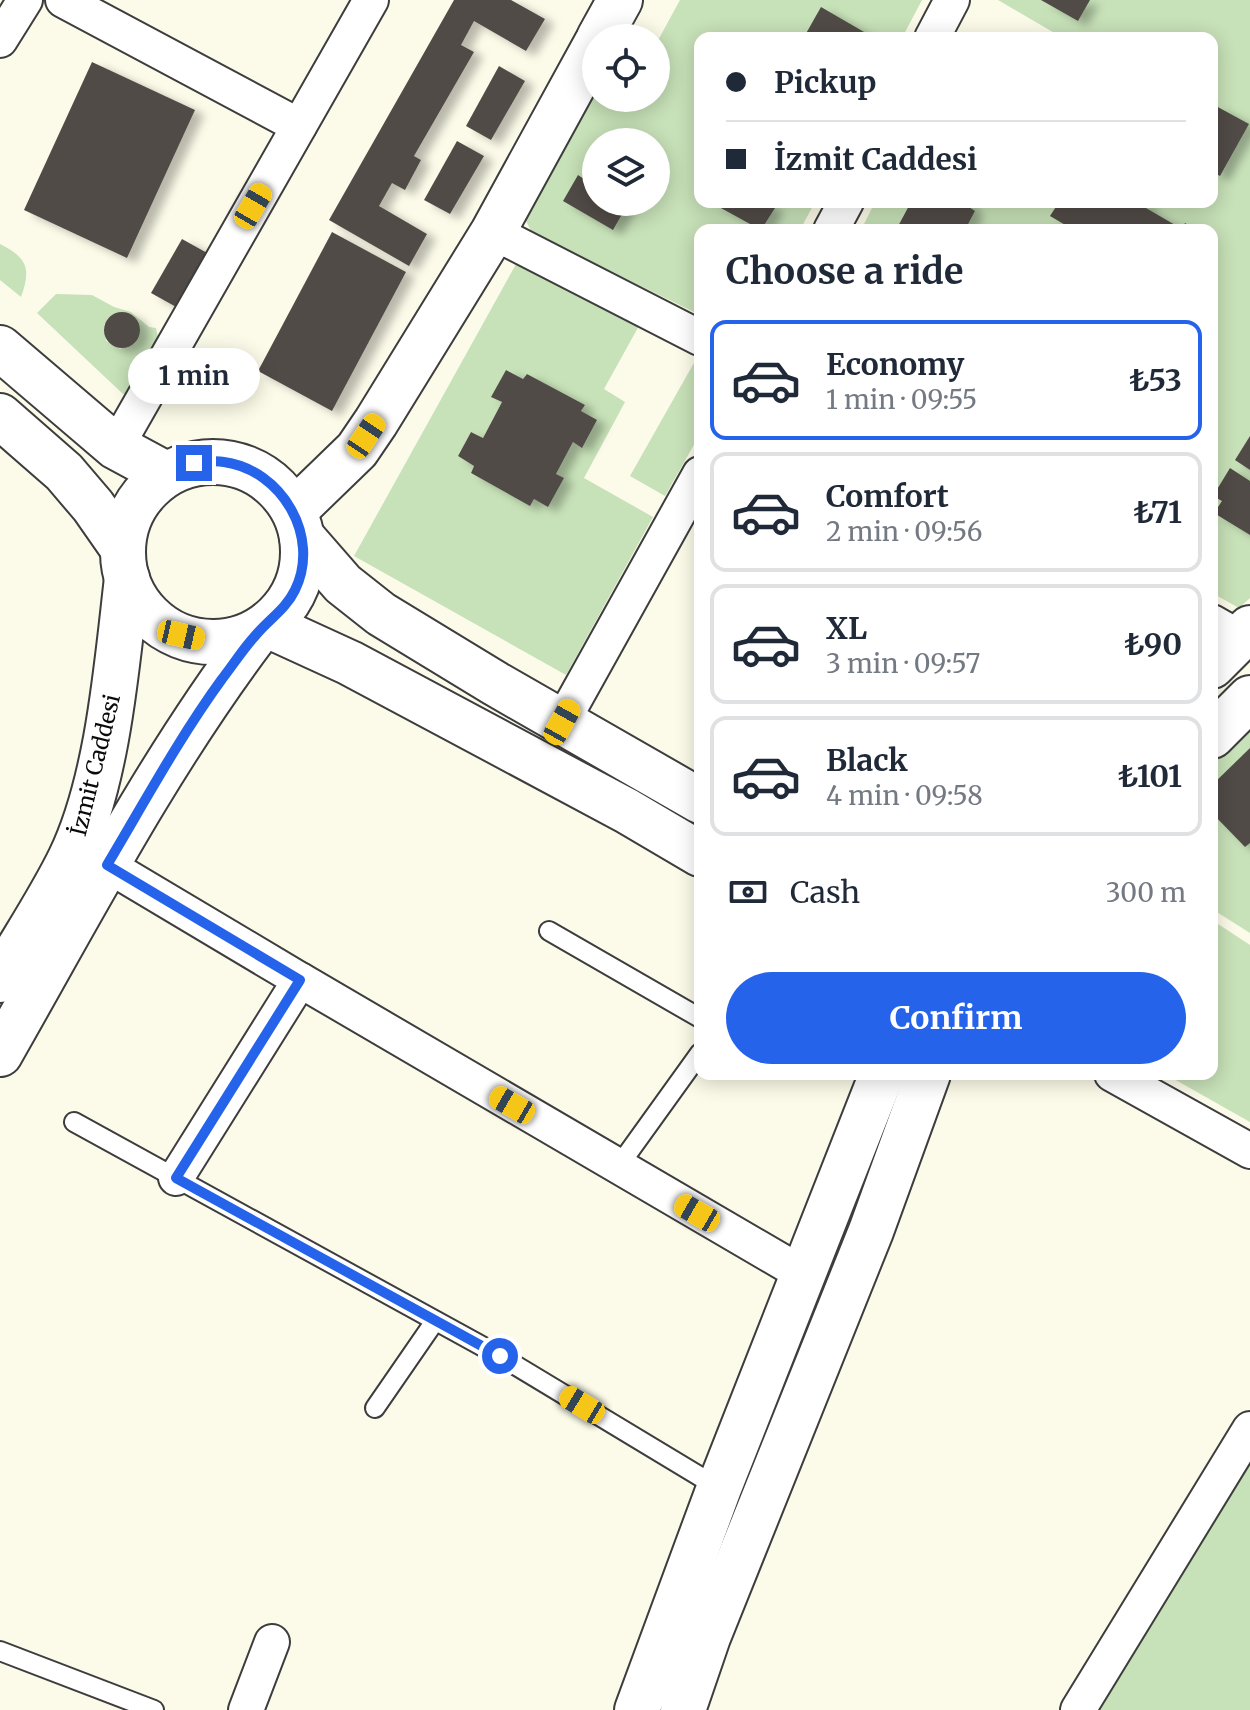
<!DOCTYPE html>
<html lang="en">
<head>
<meta charset="utf-8">
<style>
  body { margin:0; font-family:Merriweather,serif; background:#f2f2f3; color:#1f2937; height:100vh; display:flex; flex-direction:column; font-size:30px; white-space:nowrap }
  * { box-sizing:border-box; margin:0 }
  p { font-size:26px; color:#747a83 }
  .icon { flex:none; width:44px; height:44px; fill:none; stroke:currentColor; stroke-width:2; stroke-linecap:round; stroke-linejoin:round }
  .map { position:relative; flex:1; overflow:hidden }
  .details { position:absolute; left:694px; top:224px; width:524px; height:856px; display:flex; flex-direction:column; background:#fff; border-radius:16px; box-shadow:0 4px 20px #0003 }
  .details>* { flex:none }
  .guide { position:absolute; left:694px; top:32px; width:524px; height:176px; border-radius:16px; box-shadow:0 4px 20px #0003; display:grid; align-content:center; height:176px; padding:0 32px; background:#fff }
  .controls { position:absolute; left:582px; top:24px; display:grid; gap:16px }
  .controls a { display:grid; place-items:center; width:88px; height:88px; border-radius:50%; background:#fff; box-shadow:0 4px 20px #0003; font-size:40px }
  .end { position:absolute; width:36px; height:36px; margin:-18px; border:10px solid #2563eb; background:#fff; box-shadow:0 0 0 4px #fff }
  .from { border-radius:50% }
  .bubble { position:absolute; height:56px; border-radius:28px; background:#fff; box-shadow:0 4px 20px #0003; font-size:26px; font-weight:700; line-height:56px; text-align:center }
  .car { position:absolute; width:24px; height:48px; margin:-24px -12px; border-radius:10px; box-shadow:0 0 6px 2px #0007; background:linear-gradient(#f5c518 24%,#345 0 40%,#f5c518 0 76%,#345 0 86%,#f5c518 0) }
  .guide b { display:flex; align-items:center; gap:28px; height:76px; font-size:30px }
  .guide b+b { border-top:2px solid #e0e1e3 }
  .guide i { width:20px; height:20px; background:#1f2937 }
  ul { padding:0; list-style:none }
  li { display:flex; align-items:center; gap:24px; height:120px; margin:0 16px 12px; padding:0 16px; border:4px solid #e0e1e3; border-radius:16px }
  li div { flex:1 }
  li b { display:block; font-size:30px }
  li em { font-style:normal; font-weight:700 }
  li.current { border-color:#2563eb }
  li>.icon { width:72px; height:72px; stroke-width:1.5 }
  h2 { padding:0 32px; font-size:36px; line-height:96px }
  .pay { display:flex; align-items:center; gap:20px; height:88px; padding:0 32px; font-size:30px }
  .pay p { margin-inline-start:auto }
  .primary-button { display:flex; gap:16px; margin-top:auto; padding:16px 32px }
  .primary-button a { flex:1; height:92px; border-radius:48px; background:#2563eb; color:#fff; font-size:32px; font-weight:700; line-height:92px; text-align:center }
  .map>svg:first-child { display:block }
  .green { fill:#c7e1b8; fill-rule:evenodd }
  .building { fill:#514c47; filter:url(#shadow) }
  .lines { fill:none; stroke-linecap:round; stroke-linejoin:round }
  .service-casing { stroke:#3d3d3d; stroke-width:22 }
  .minor-casing { stroke:#3d3d3d; stroke-width:38 }
  .tertiary-casing { stroke:#3d3d3d; stroke-width:48 }
  .service { stroke:#fff; stroke-width:18 }
  .minor { stroke:#fff; stroke-width:34 }
  .tertiary { stroke:#fff; stroke-width:44 }
  .route { stroke:#2563eb; stroke-width:10 }
  .labels { text-anchor:middle; stroke-width:8; stroke-linejoin:round; paint-order:stroke }
  .street-label { font-size:22px; fill:#0a0a0a; stroke:#fff }
</style>
</head>
<body>
<div class="map">
<svg width="1250" height="1710" viewBox="0 0 1250 1710">
  <defs>
    <filter id="shadow"><feDropShadow dx="9" dy="5" stdDeviation="4" flood-color="#0004"/></filter>
  </defs>
  <rect width="100%" height="100%" fill="#fcfbe9"/>
  <!-- green -->
  <g class="green">
    <path d="M680 0H922L902 38H700V202H815L800 230H700V315L541 237 531 231 523 215 590 91 596 94V98H603L621 108 627 98H656V44ZM596 142H656V202H596Z"/>
    <path d="M998 0H1250V598L1239 608 1212 593V230H861L875 202H1212V38H1063Z"/>
    <path d="M0 244C28 258 31 269 21 297L0 280Z"/>
    <path d="M520 257 640 324 604 389 625 402 584 478 653 517 566 675 354 556ZM506 370 523 379 527 374 584 406 581 411V447L573 442 556 474 548 506 534 499 530 505 471 473 474 466 458 456 471 432 483 438 502 402 492 396Z"/>
    <path d="M56 294 92 295 114 307 131 312 149 327 156 328 161 351 137 394H123L37 313ZM123 312C139 317 143 328 135 343L120 349 106 341 104 325 108 318Z"/>
    <path d="M699 354 700 434 665 496 630 476Z"/>
    <path d="M1250 712V933L1212 909V751Z"/>
    <path d="M1212 920 1250 945V1122L1165 1074H1212Z"/>
    <path d="M1250 1463V1710H1098Z"/>
  </g>
  <!-- building -->
  <g class="building">
    <path d="M454 0H511L545 19 526 51 474 21 461 45 474 52 414 156 421 160 405 190 392 183 379 206 427 234 409 266 329 220Z"/>
    <path d="M1041 0H1090L1078 21Z"/>
    <path d="M821 7 871 36 869 38 804 37Z"/>
    <path d="M92 62 195 110 127 258 24 210Z"/>
    <path d="M499 66 525 81 491 140 466 126Z"/>
    <path d="M1216 106 1249 124 1220 176 1212 172V113Z"/>
    <path d="M457 141 484 156 450 214 424 200Z"/>
    <path d="M596 146V202H629L613 230 563 201 578 175 584 179 591 166 586 163Z"/>
    <path d="M710 202H769L768 204 775 208 761 230Z"/>
    <path d="M911 202H971L969 207 975 211 965 230H896Z"/>
    <path d="M1059 202H1150L1146 208 1182 229 1185 223 1196 230H1093L1083 224 1080 230H1074L1050 216Z"/>
    <path d="M332 232 406 272 332 411 258 371Z"/>
    <path d="M182 239 209 254 178 308 151 293Z"/>
    <circle cx="122" cy="330" r="18"/>
    <path d="M506 370 523 379 527 374 585 405 581 411 597 420 582 448 573 442 556 474 564 478 548 507 534 499 530 506 471 473 474 466 458 456 471 432 483 438 502 402 491 397Z"/>
    <path d="M1250 436V470L1235 460Z"/>
    <path d="M1230 468 1250 481V535L1214 513 1222 501 1213 496Z"/>
    <path d="M1250 748V843L1245 847 1212 813V785Z"/>
  </g>
  <g class="lines">
    <!-- service casing -->
    <g class="service-casing">
      <g id="service">
        <path d="M549 931 700 1018"/>
        <path d="M74 1122 500 1356 719 1488"/>
        <path d="M618 1167 700 1053"/>
        <path d="M375 1408 435 1321"/>
        <path d="M0 1651 154 1710"/>
      </g>
    </g>
    <!-- minor casing -->
    <g class="minor-casing">
      <g id="minor">
        <path d="M63 0 299 126"/>
        <path d="M932 38 952 0"/>
        <path d="M0 40 25 0"/>
        <path d="M831 230 846 202"/>
        <path d="M493 232 700 338"/>
        <path d="M116 447 371 0"/>
        <path d="M1212 622 1240 638"/>
        <path d="M562 722 700 474"/>
        <path d="M107 865 300 980 176 1178"/>
        <path d="M300 980 803 1274"/>
        <path d="M1112 1074 1250 1151"/>
        <path d="M246 1710 272 1642"/>
        <path d="M1078 1710 1250 1429"/>
      </g>
    </g>
    <!-- tertiary casing -->
    <g class="tertiary-casing">
      <g id="tertiary">
        <path d="M599 38 620 0"/>
        <path d="M0 348 116 447 166 474"/>
        <path d="M0 416 64 472 93 506 123 549"/>
        <circle cx="213" cy="552" r="90"/>
        <path d="M294 511 357 450 376 422 493 232 596 44"/>
        <path d="M302 537 343 584 381 614 496 684 700 801"/>
        <path d="M267 625 350 663 627 811 700 854"/>
        <path d="M1212 666 1250 628"/>
        <path d="M1212 736 1250 698"/>
        <path d="M0 980C23 940 50 900 70 859 108 781 117 664 127 578"/>
        <path d="M0 1054C81 912 157 765 256 634"/>
        <path d="M637 1710 719 1488 882 1074"/>
        <path d="M683 1710 708 1637 871 1231 928 1074"/>
      </g>
    </g>
    <!-- service -->
    <use href="#service" class="service"/>
    <!-- minor -->
    <use href="#minor" class="minor"/>
    <!-- tertiary -->
    <use href="#tertiary" class="tertiary"/>
  </g>
  <g class="lines">
    <!-- route -->
    <path class="route" d="M194 463C203 462 214 460 224 462 282 470 321 537 295 590 286 609 268 620 255 636 243 649 233 665 222 679 179 738 144 803 107 865L300 980 176 1178 500 1356"/>
  </g>
  <g class="labels">
    <!-- street labels -->
    <g class="street-label">
      <text transform="translate(95 765) rotate(-76)" y="8">İzmit Caddesi</text>
    </g>
  </g>
</svg>
<div class="controls">
<a><svg class="icon" aria-label="locate" viewBox="0 0 24 24"><circle cx="12" cy="12" r="6"/><path d="M12 2v4M12 18v4M2 12h4M18 12h4"/></svg></a>
<a><svg class="icon" aria-label="layers" viewBox="0 0 24 24"><path d="M12 4l9 5-9 5-9-5zM3 14l9 5 9-5"/></svg></a>
</div>
<i class="end from" style="left:500px;top:1356px"></i>
<i class="end" style="left:194px;top:463px"></i>
<div class="bubble" style="left:128px;top:348px;width:132px">1 min</div>
<i class="car" style="left:253px;top:206px;rotate:30deg"></i>
<i class="car" style="left:366px;top:436px;rotate:34deg"></i>
<i class="car" style="left:181px;top:635px;rotate:103deg"></i>
<i class="car" style="left:562px;top:722px;rotate:29deg"></i>
<i class="car" style="left:512px;top:1105px;rotate:300deg"></i>
<i class="car" style="left:697px;top:1213px;rotate:300deg"></i>
<i class="car" style="left:582px;top:1405px;rotate:301deg"></i>
<div class="guide">
<b><i class="from"></i>Pickup</b>
<b><i></i>İzmit Caddesi</b>
</div>
<section class="details">
<h2>Choose a ride</h2>
<ul>
<li class="current"><svg class="icon" aria-label="car" viewBox="0 0 24 24"><path d="M5 17H2v-5l4-1 3-4h7l3 4 3 1v5h-3M9 17h6M6 11h13"/><circle cx="7" cy="17" r="2"/><circle cx="17" cy="17" r="2"/></svg><div><b>Economy</b><p>1 min · 09:55</p></div><em>₺53</em></li>
<li><svg class="icon" aria-label="car" viewBox="0 0 24 24"><path d="M5 17H2v-5l4-1 3-4h7l3 4 3 1v5h-3M9 17h6M6 11h13"/><circle cx="7" cy="17" r="2"/><circle cx="17" cy="17" r="2"/></svg><div><b>Comfort</b><p>2 min · 09:56</p></div><em>₺71</em></li>
<li><svg class="icon" aria-label="car" viewBox="0 0 24 24"><path d="M5 17H2v-5l4-1 3-4h7l3 4 3 1v5h-3M9 17h6M6 11h13"/><circle cx="7" cy="17" r="2"/><circle cx="17" cy="17" r="2"/></svg><div><b>XL</b><p>3 min · 09:57</p></div><em>₺90</em></li>
<li><svg class="icon" aria-label="car" viewBox="0 0 24 24"><path d="M5 17H2v-5l4-1 3-4h7l3 4 3 1v5h-3M9 17h6M6 11h13"/><circle cx="7" cy="17" r="2"/><circle cx="17" cy="17" r="2"/></svg><div><b>Black</b><p>4 min · 09:58</p></div><em>₺101</em></li>
</ul>
<div class="pay"><svg class="icon" aria-label="cash" viewBox="0 0 24 24"><path d="M3 7h18v10H3z"/><circle cx="12" cy="12" r="2"/></svg>Cash<p>300 m</p></div>
<div class="primary-button"><a>Confirm</a></div>
</section>
</div>
</body>
</html>
